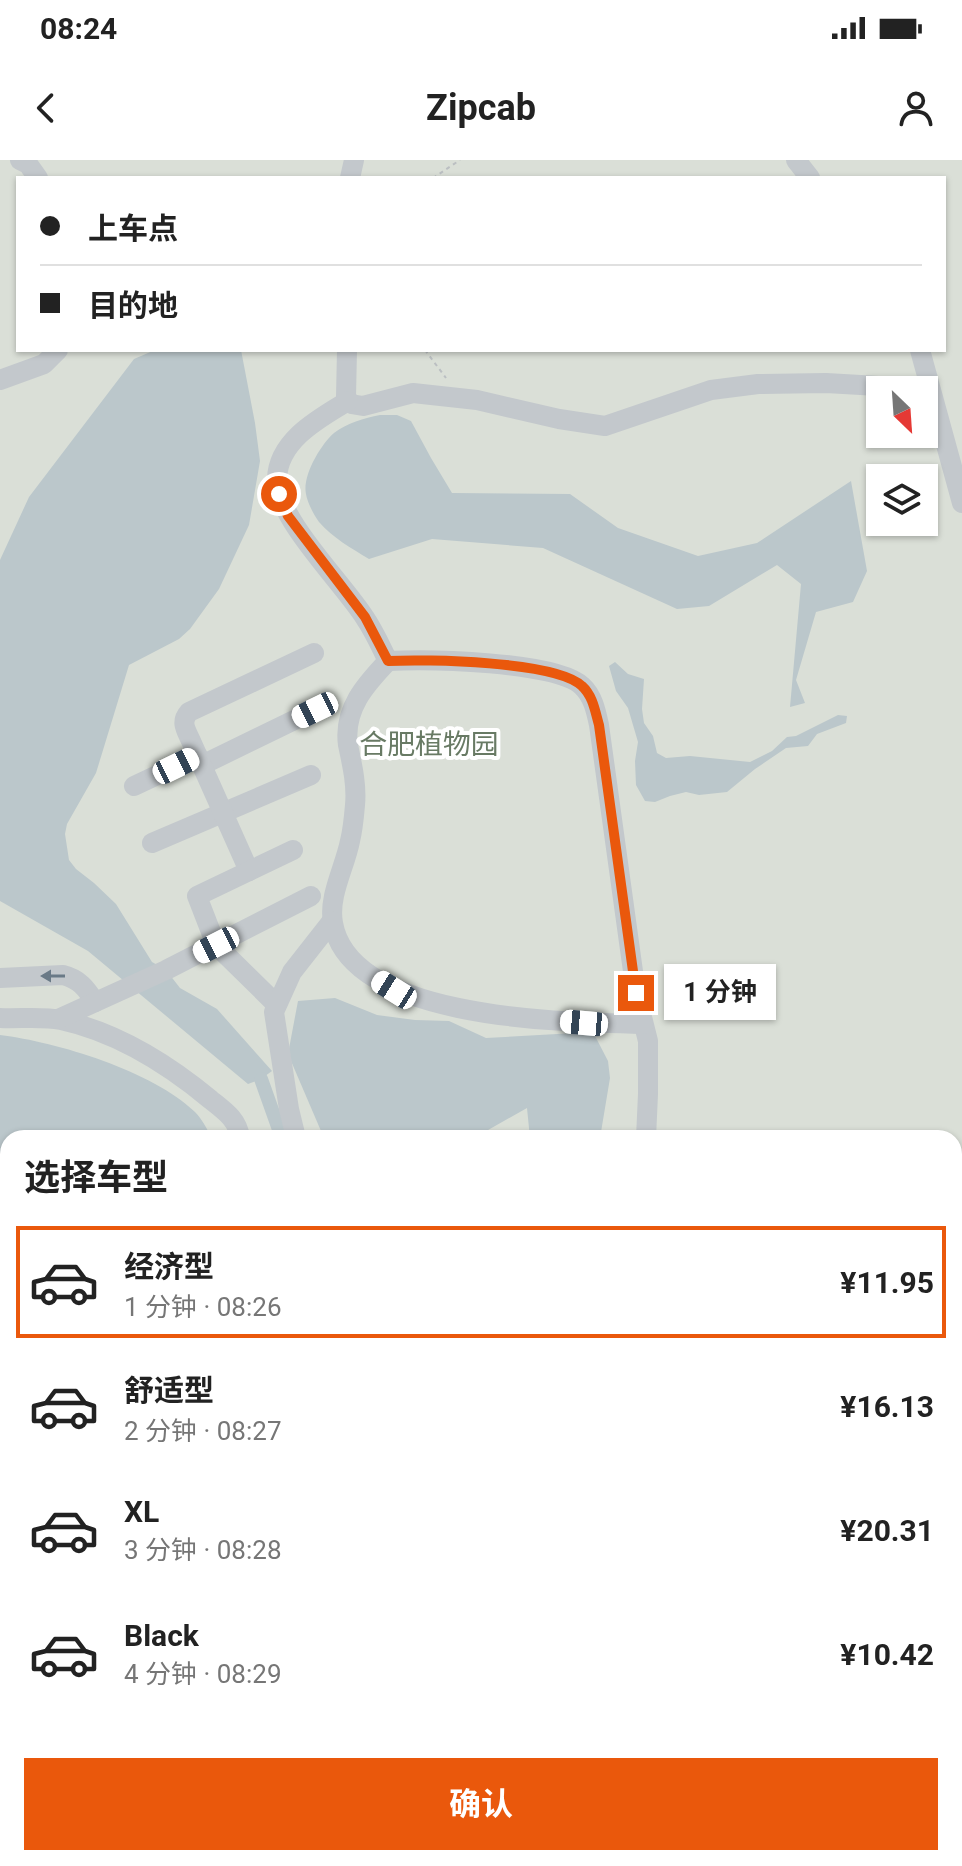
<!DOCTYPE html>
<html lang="zh">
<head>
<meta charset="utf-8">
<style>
  body { margin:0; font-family:Roboto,"Noto Sans SC",sans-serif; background:#f2f2f2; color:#222; height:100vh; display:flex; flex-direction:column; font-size:30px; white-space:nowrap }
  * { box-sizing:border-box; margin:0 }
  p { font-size:26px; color:#767676 }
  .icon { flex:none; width:44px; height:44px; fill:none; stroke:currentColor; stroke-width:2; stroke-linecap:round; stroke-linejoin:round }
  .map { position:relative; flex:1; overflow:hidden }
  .panel { position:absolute; left:0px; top:970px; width:962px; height:736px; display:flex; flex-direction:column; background:#fff; border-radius:24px 24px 0 0; box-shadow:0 2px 6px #0004 }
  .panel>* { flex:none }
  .banner { position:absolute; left:16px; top:16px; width:930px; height:176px; border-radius:0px; box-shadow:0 2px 6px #0004; display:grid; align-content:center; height:176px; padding:0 24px; background:#fff }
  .needle { width:52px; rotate:155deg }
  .buttons { position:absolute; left:866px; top:216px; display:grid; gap:16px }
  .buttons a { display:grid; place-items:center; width:72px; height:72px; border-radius:0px; background:#fff; box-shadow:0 2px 6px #0004; font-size:40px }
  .end { position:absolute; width:36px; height:36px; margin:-18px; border:10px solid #ea580c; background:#fff; box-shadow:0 0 0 4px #fff }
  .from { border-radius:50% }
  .bubble { position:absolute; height:56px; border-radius:0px; background:#fff; box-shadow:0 2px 6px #0004; font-size:26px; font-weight:700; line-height:56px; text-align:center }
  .car { position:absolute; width:24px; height:48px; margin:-24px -12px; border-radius:10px; box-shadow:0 0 6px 2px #0007; background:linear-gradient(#fff 24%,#345 0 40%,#fff 0 76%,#345 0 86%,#fff 0) }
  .banner b { display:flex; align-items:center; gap:28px; height:76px; font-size:30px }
  .banner b+b { border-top:2px solid #e0e0e0 }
  .banner i { width:20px; height:20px; background:#222 }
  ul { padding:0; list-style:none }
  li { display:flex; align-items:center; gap:24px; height:112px; margin:0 16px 12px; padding:0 8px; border:4px solid transparent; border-radius:0px }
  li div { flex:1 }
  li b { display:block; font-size:30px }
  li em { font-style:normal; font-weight:700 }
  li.on { border-color:#ea580c }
  li>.icon { width:72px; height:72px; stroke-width:1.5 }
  h2 { padding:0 24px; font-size:36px; line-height:96px }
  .button { display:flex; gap:16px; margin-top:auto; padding:16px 24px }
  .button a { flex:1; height:92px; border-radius:0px; background:#ea580c; color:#fff; font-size:32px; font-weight:700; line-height:92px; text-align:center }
  .status { display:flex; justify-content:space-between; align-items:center; height:56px; padding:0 40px; background:#fff; direction:ltr }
  .status svg { height:22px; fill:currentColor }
  header { display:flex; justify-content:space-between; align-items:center; height:104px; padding:0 24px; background:#fff; font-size:36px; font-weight:700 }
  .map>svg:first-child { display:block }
  .green { fill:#dadfd7; fill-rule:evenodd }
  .water { fill:#bbc7cb }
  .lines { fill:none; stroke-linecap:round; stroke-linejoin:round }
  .canal { stroke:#bbc7cb; stroke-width:14 }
  .path { stroke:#bbbfc2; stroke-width:2; stroke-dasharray:4 4; stroke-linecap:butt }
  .minor { stroke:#c3c8cc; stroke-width:20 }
  .oneway { fill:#6a7a87 }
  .route { stroke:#ea580c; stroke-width:10 }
  .labels { text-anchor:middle; stroke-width:8; stroke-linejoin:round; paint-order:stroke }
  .park-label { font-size:28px; fill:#687a64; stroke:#fff }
</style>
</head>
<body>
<div class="status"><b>08:24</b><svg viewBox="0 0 49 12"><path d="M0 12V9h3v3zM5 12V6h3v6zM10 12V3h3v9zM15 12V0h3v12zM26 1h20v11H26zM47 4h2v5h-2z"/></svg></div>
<header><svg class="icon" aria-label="back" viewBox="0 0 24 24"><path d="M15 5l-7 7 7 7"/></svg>Zipcab<svg class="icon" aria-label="person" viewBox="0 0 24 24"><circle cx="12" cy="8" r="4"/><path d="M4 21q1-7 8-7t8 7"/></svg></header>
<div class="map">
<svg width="962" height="1706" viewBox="0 0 962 1706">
  <rect width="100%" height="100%" fill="#fafaf8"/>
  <!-- green -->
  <path class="green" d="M0 0H962V1706H0ZM18 18H944V190H18ZM880 230H924V274H880ZM880 318H924V362H880ZM8 978H954V1698H8Z"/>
  <!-- water -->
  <g class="water">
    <path d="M155 190H241L255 263 260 301 249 365 219 429 190 469 179 479 129 505 96 613 67 664 65 674 69 700 76 709 94 723 116 744 152 802 166 810 180 828 217 849 272 911 261 919 248 924 88 791 0 741V400L29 337 134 199Z"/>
    <path d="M380 255H397L411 261 431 298 452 333 570 334 618 368 698 396 757 383 851 321 867 411 853 442 816 452 796 520 805 543 790 547 801 424 777 405 709 446 677 449 543 388 432 379 369 399C351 388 333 378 319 362 314 355 307 342 306 334 302 316 321 284 334 273 347 263 364 258 380 255Z"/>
    <path d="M615 502 628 514 644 519 642 549 644 563 653 576 657 593 666 598 690 596 750 602 772 591 787 577 796 576 838 555 847 556 846 563 817 574 808 586 786 588 755 609 727 632 699 635 686 632 670 636 655 642 645 641 636 625 635 601 638 582 628 548 616 531 609 506Z"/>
    <path d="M335 838 377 855 415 860 449 861 486 878 593 872 608 901 610 918 600 978H530L527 948 474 978H412L395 975 389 978H324L288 894 298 841Z"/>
    <path d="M0 875C57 882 153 911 195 952 202 959 207 969 212 978H8V1066L0 1067Z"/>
    <path d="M8 1115V1698H338L348 1706H0V1116Z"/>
    <path d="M954 1442H962V1706H822L798 1699 954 1698Z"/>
  </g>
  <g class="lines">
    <!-- canal -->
    <path class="canal" d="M261 919 282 978"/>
    <!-- path -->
    <g class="path">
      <path d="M433 18 460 0"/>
      <path d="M425 190 446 218"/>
    </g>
    <!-- minor -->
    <g class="minor">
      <path d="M20 0 28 4 38 18"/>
      <path d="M796 0 810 18"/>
      <path d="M350 18 354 0"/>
      <path d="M347 190 346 237 351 244 363 246 413 233 477 240 559 259 605 266 711 230 758 224 826 223 930 229"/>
      <path d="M920 190 962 343"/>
      <path d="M0 220 44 204 58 190"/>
      <path d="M348 241C320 258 278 280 277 319 276 358 343 423 365 458 374 471 381 487 388 501 427 499 556 501 582 526 593 536 596 551 599 565L636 833 648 881V934L646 978"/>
      <path d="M388 501C366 524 343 549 348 585 352 604 357 625 355 645 354 657 353 669 350 681 345 707 328 736 333 763 350 861 567 862 643 864"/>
      <path d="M202 605 315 550"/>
      <path d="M134 626 198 596"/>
      <path d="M152 683 311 615"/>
      <path d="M249 711 191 581C186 570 180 562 189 552L314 493"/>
      <path d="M0 818 63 815C79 819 86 828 95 842"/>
      <path d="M276 844 216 785 197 736 293 690"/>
      <path d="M0 858C20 859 42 856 61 860 116 872 169 905 211 940 225 951 238 960 240 978"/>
      <path d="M58 859 166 810 311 736"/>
      <path d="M296 978 289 949 274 852 292 812 332 761"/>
      <path d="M954 1083 962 1082"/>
      <path d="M0 1090 8 1089"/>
      <path d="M954 1395 962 1392"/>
    </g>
  </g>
  <!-- one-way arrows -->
  <defs><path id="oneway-solid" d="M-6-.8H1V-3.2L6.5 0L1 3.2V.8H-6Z" transform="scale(2)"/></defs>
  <use class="oneway" href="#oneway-solid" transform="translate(53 816) rotate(180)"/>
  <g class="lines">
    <!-- route -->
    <path class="route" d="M279 334 288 356 365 457 388 501C426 499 556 501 582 526 593 536 595 551 599 565L636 833"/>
  </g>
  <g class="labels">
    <!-- park labels -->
    <g class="park-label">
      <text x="429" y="594">合肥植物园</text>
    </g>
  </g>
</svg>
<div class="buttons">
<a><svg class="needle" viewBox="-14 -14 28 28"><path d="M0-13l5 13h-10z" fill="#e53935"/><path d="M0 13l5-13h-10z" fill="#767676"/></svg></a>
<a><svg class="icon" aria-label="layers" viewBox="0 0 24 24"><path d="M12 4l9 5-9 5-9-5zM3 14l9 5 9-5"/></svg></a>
</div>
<i class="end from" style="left:279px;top:334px"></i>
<i class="end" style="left:636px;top:833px"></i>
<div class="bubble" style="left:664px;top:804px;width:112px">1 分钟</div>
<i class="car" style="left:315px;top:550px;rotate:244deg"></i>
<i class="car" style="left:176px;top:606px;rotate:64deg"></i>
<i class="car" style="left:216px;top:785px;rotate:243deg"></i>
<i class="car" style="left:394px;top:830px;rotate:302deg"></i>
<i class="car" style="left:584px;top:863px;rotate:275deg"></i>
<div class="banner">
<b><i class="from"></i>上车点</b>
<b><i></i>目的地</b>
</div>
<section class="panel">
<h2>选择车型</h2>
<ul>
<li class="on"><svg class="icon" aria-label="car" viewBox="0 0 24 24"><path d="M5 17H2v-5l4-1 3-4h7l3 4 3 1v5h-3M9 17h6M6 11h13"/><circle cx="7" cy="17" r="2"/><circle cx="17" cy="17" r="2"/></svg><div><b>经济型</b><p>1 分钟 · 08:26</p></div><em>¥11.95</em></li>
<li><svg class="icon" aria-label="car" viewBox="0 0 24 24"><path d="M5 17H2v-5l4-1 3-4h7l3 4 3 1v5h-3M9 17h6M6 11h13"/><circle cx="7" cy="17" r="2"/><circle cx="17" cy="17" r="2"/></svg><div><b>舒适型</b><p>2 分钟 · 08:27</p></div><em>¥16.13</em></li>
<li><svg class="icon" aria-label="car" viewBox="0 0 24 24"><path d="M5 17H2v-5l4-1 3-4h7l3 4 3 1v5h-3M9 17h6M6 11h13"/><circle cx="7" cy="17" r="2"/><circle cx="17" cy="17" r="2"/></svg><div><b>XL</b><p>3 分钟 · 08:28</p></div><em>¥20.31</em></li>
<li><svg class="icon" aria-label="car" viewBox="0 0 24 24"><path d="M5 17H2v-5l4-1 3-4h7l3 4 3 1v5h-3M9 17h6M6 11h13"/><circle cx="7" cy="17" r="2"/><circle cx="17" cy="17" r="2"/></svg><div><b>Black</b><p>4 分钟 · 08:29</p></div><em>¥10.42</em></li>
</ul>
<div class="button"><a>确认</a></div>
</section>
</div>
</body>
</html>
